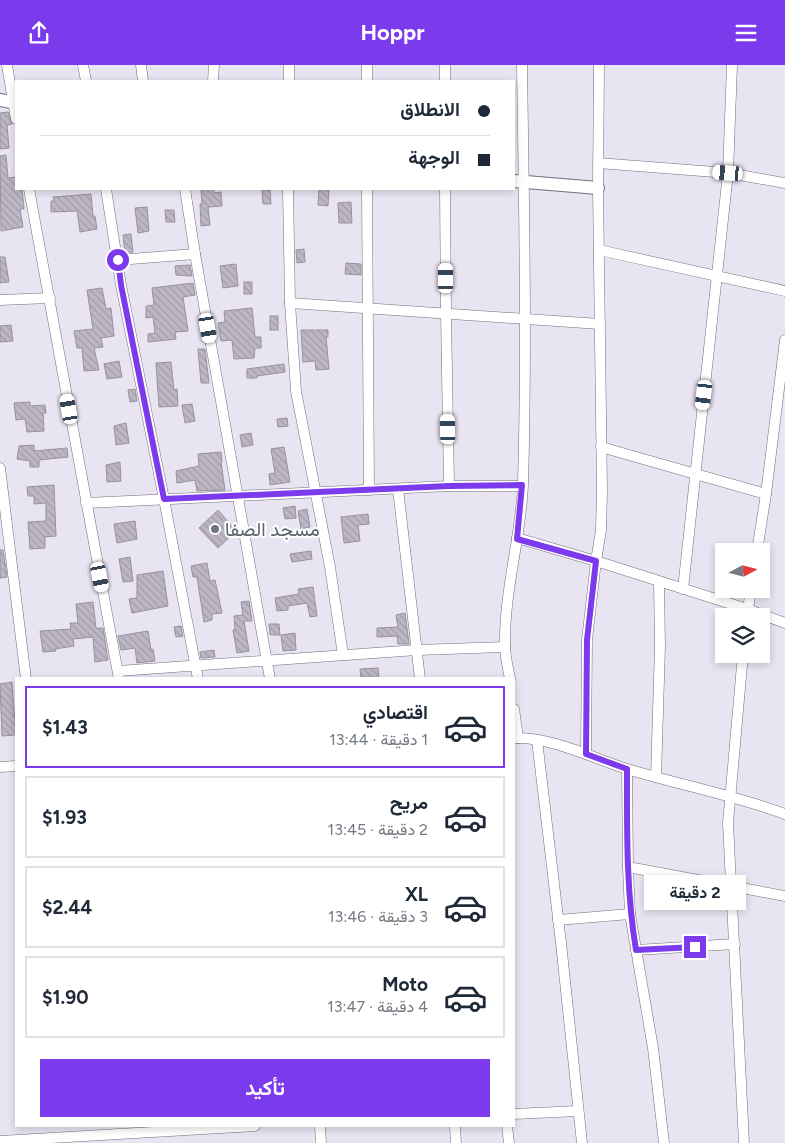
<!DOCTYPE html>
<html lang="ar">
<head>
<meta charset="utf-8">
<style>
  body { margin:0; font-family:Figtree,Vazirmatn,sans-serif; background:#f2f2f3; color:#1f2937; direction:rtl; height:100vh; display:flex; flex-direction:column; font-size:19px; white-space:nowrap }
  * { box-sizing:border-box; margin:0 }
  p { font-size:16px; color:#747a83 }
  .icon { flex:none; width:28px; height:28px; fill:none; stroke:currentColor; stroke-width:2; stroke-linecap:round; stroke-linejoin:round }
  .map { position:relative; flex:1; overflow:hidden; direction:ltr }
  .details { position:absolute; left:15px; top:612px; width:500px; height:450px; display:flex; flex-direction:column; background:#fff; border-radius:0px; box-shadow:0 2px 8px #0003; direction:rtl }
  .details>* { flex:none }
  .top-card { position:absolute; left:15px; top:15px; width:500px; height:110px; border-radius:0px; box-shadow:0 2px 8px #0003; direction:rtl; display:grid; align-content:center; height:110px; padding:0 25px; background:#fff }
  .needle { width:32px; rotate:83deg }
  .tools { position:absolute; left:715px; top:478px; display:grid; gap:10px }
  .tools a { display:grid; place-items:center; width:55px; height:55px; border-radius:0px; background:#fff; box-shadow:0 2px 8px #0003; font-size:25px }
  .end { position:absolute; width:22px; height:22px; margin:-11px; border:6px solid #7c3aed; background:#fff; box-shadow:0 0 0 2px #fff }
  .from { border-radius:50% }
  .bubble { position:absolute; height:35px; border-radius:0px; background:#fff; box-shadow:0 2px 8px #0003; font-size:16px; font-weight:700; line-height:35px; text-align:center; direction:rtl }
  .car { position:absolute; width:15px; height:30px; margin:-15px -8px; border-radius:6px; box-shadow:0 0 4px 1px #0007; background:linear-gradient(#fff 24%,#345 0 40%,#fff 0 76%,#345 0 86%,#fff 0) }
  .top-card b { display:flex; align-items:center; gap:18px; height:48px; font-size:19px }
  .top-card b+b { border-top:1px solid #e0e1e3 }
  .top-card i { width:12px; height:12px; background:#1f2937 }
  ul { padding:9px 0 0; list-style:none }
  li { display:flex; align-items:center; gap:15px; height:82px; margin:0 10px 8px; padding:0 15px; border:2px solid #e0e1e3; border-radius:0px }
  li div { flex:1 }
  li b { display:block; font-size:19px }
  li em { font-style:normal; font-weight:700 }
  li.selected { border-color:#7c3aed }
  li>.icon { width:45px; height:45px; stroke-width:1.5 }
  .button { display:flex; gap:10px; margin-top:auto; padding:10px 25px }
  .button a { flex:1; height:58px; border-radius:0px; background:#7c3aed; color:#fff; font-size:20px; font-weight:700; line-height:58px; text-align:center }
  header { display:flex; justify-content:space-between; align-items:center; height:65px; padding:0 25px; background:#7c3aed; color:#fff; font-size:22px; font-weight:700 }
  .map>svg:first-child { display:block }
  .building { fill:url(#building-back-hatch); stroke:#98929f }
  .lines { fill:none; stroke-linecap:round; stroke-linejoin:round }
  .minor-casing { stroke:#736e7b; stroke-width:11 }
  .tertiary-casing { stroke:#736e7b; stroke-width:14 }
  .minor { stroke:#fff; stroke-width:10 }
  .tertiary { stroke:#fff; stroke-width:12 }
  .route { stroke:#7c3aed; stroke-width:6 }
  .worship-dot { fill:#6b7280; stroke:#fff; stroke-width:2 }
  .labels { text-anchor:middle; stroke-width:4; stroke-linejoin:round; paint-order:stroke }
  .worship-label { font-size:19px; fill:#5b616d; stroke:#fff; text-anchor:start }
</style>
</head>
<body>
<header><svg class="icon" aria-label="menu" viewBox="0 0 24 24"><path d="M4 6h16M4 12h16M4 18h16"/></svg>Hoppr<svg class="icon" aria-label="share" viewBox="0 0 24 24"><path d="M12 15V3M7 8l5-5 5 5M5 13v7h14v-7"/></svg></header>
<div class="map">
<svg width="785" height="1078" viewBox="0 0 785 1078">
  <defs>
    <pattern id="building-back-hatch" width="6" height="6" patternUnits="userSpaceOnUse" patternTransform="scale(1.25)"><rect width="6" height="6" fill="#bdb7c5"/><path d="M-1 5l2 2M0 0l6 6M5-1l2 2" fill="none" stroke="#a29da9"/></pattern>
  </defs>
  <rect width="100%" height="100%" fill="#e9e4f2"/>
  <!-- building -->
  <g class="building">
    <path d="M8 47 12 59 7 60 9 83 0 84V48Z"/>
    <path d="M6 90 8 113 16 112V124H22L24 144H20L23 162 1 166 0 91Z"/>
    <path d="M214 124V128L221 127 222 141 208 142 210 160 201 161 200 139H202L201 125Z"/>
    <path d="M319 124H329L328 141 318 140Z"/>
    <path d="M262 125H270L271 139H263Z"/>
    <path d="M91 129 93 151H95L97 164 80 167 77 146 51 147V136H54L53 132Z"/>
    <path d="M351 137 352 158H339L338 138Z"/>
    <path d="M147 142 149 166 138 168 135 143Z"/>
    <path d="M165 145H174L175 157H166Z"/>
    <path d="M131 169 133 187 125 188 123 170Z"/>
    <path d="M304 184 305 197 297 198 296 185Z"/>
    <path d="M0 192H5L9 217 0 218Z"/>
    <path d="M346 198 361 199V210L345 209Z"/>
    <path d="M236 199 238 221 223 223 220 201Z"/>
    <path d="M190 200 192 211 176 210 175 201Z"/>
    <rect x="244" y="217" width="8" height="12"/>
    <path d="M193 218 195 230 183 232 188 266 175 267 176 274 148 277V269L155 268 153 252 146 253V241L154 240 152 223Z"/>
    <path d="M102 223 106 244 111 243 114 271 101 273 103 282 94 283 99 305 84 306 82 283H77L74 266 93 264 87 225Z"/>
    <path d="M252 243 255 272H261V283H255L254 293 234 294 232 275 221 276 218 258 225 257 224 246Z"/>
    <rect x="270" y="251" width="8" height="14"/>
    <path d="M11 260 13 276 0 277V261Z"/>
    <path d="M301 265H328V272H326L329 304 316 305 315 296 303 297Z"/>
    <path d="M198 284H205L209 318H201Z"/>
    <path d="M119 296 122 312 107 314 104 299Z"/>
    <path d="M171 297 174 325 177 324 178 341 159 342 156 298Z"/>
    <path d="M284 299 285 307 257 311V313H247V304Z"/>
    <path d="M135 324 137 336 130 337 128 325Z"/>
    <path d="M30 337V341L45 340 46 348H43L44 366 27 367 25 354 16 355 14 338Z"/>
    <path d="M192 339 195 356 185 358 182 340Z"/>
    <path d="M287 353 288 361 278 362 277 354Z"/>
    <path d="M126 358 129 378 116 380 114 361Z"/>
    <path d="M251 368 253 380 242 382 240 370Z"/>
    <path d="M34 380V386L67 383 68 392 39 395V402H30V396L17 394 19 381Z"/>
    <path d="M284 382 290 417 270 420 269 409 275 408 271 384Z"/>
    <path d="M221 387 222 397H221L225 425 197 426 195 415 177 418 176 406 199 401 198 389Z"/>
    <path d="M120 397 121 416 107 417 106 400Z"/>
    <path d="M54 420 56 471 45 472V483L30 484 28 457 46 456V438L34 439V431H28L27 422Z"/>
    <path d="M295 441 296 453 285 454 283 443Z"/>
    <path d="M307 444 310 462 301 464 298 446Z"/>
    <path d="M218 445 236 466 218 483 199 463Z"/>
    <path d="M368 449 369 459 358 460 360 476 344 478 341 452Z"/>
    <path d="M135 456 137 474 117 478 114 459Z"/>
    <path d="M0 485H3L7 512 0 513Z"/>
    <path d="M311 486 312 494 292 497 290 489Z"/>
    <path d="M130 492 133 516 123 517 119 494Z"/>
    <path d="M207 498 210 516 215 515 222 548 212 549V555L204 557 197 512H193L191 501Z"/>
    <path d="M163 506 168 541 132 548 129 534 137 533V510Z"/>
    <path d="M313 522 317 551 310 552 307 538 288 541V545L277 546 275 533 299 529 298 524Z"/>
    <path d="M249 536 252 556H244L249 586 237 588 233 565H235L234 551 243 550 241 537Z"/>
    <path d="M93 537 96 563H103L108 595 95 597 93 572 73 574 74 581 55 584 56 586 43 587 40 566 71 564 70 558H78L76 539Z"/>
    <path d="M405 548 409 579H398L397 571 377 572V563L398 562 396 550Z"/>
    <path d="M269 559H279L280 570H270Z"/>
    <path d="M181 561 183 571 176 572 174 562Z"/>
    <path d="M148 566 151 585 153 584 155 596 137 598 135 583 121 585 118 571Z"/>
    <path d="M295 568 296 585 283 586 281 570Z"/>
    <path d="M214 585 215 592 201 593 200 587Z"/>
    <path d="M378 603 379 614H361L360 604Z"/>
    <path d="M12 617 16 670 2 671 0 619Z"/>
  </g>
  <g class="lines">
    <!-- minor casing -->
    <g class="minor-casing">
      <g id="minor">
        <path d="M7 0 16 54"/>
        <path d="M83 0 86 16"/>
        <path d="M141 0 143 16"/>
        <path d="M367 0V16"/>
        <path d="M445 0V16"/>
        <path d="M599 0 598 123 602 426 601 465 596 496 747 544 785 558"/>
        <path d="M213 16 214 0"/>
        <path d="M289 16V0"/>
        <path d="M598 98 728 108 785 118"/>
        <path d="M29 124 119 614"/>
        <path d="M106 124 121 220 164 434 198 614"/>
        <path d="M185 124 195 189 270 614"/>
        <path d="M288 124 290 238 296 326 330 502 343 590"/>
        <path d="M367 124 369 425"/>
        <path d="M445 124 446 249 449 421"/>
        <path d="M599 185 785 226"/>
        <path d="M118 195 195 189"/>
        <path d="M0 235 50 233"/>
        <path d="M290 238 600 259"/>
        <path d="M601 382 766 429"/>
        <path d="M0 403 26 614"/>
        <path d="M398 424 420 614"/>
        <path d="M86 438 449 421H522"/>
        <path d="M517 473 596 496 587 575 586 689"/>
        <path d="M757 486 766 429 785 275"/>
        <path d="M683 524 728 108 732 0"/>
        <path d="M747 551 751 524"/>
        <path d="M743 589 728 758 744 1078"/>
        <path d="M118 606 417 585 505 582"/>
        <path d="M510 614C508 603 505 591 505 580 504 526 521 473 523 419 527 279 524 140 522 0"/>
        <path d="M514 644 518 673"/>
        <path d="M514 673C549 671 593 693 627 704 680 720 734 730 785 749"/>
        <path d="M537 675 561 878 582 1078"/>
        <path d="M0 702 16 701"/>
        <path d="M627 704 628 802 630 849 653 983 664 1078"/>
        <path d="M656 712 660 581 659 517"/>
        <path d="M628 802 785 831"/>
        <path d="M558 855 630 849"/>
        <path d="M636 885 735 879"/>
        <path d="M514 1049 578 1046"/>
        <path d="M320 1061 321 1078"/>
        <path d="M455 1061 456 1078"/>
        <path d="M507 1061 509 1078"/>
        <path d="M0 1076 255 1061"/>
      </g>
    </g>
    <!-- tertiary casing -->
    <g class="tertiary-casing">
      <g id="tertiary">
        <path d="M0 35 16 38"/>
        <path d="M514 116 598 123"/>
      </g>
    </g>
    <!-- minor -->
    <use href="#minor" class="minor"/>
    <!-- tertiary -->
    <use href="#tertiary" class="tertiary"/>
  </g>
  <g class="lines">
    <!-- route -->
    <path class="route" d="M118 195 121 220 164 434 449 421 522 420 517 474 596 496 587 575 586 689 627 704C627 765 626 825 636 885L695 882"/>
  </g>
  <!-- markers -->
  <circle class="worship-dot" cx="215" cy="464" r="5"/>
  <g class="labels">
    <!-- worship labels -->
    <g class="worship-label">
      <text x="225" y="471">مسجد الصفا</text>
    </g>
  </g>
</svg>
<div class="tools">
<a><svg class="needle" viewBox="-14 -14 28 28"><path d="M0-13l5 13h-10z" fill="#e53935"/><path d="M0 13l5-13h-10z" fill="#747a83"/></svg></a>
<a><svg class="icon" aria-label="layers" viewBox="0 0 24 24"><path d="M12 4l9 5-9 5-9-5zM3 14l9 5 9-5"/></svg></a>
</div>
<i class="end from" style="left:118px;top:195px"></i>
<i class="end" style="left:695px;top:882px"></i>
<div class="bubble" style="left:644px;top:810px;width:102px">2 دقيقة</div>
<i class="car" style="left:728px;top:108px;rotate:274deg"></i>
<i class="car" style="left:446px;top:213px;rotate:0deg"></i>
<i class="car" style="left:208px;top:263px;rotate:170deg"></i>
<i class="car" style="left:704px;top:330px;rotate:187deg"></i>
<i class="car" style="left:69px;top:344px;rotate:350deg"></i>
<i class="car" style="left:448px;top:364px;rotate:359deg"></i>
<i class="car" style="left:100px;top:512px;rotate:169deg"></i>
<div class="top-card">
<b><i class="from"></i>الانطلاق</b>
<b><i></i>الوجهة</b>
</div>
<section class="details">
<ul>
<li class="selected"><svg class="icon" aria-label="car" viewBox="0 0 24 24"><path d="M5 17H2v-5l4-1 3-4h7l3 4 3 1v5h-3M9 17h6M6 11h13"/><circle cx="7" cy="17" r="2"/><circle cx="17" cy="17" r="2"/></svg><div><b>اقتصادي</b><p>1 دقيقة · 13:44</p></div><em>$1.43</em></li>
<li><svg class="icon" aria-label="car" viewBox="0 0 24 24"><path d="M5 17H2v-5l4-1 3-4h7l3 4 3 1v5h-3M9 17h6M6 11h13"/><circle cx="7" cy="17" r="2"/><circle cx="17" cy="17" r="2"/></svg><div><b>مريح</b><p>2 دقيقة · 13:45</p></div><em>$1.93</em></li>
<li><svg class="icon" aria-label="car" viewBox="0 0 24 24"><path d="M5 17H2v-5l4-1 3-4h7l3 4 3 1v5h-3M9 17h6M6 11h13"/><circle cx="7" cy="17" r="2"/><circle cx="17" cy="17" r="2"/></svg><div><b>XL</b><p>3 دقيقة · 13:46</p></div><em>$2.44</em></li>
<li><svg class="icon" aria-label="car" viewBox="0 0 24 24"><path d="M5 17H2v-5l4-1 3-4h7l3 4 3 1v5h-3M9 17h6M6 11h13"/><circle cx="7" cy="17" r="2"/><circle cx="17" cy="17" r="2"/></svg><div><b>Moto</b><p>4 دقيقة · 13:47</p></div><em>$1.90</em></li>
</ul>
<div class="button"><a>تأكيد</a></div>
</section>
</div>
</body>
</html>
